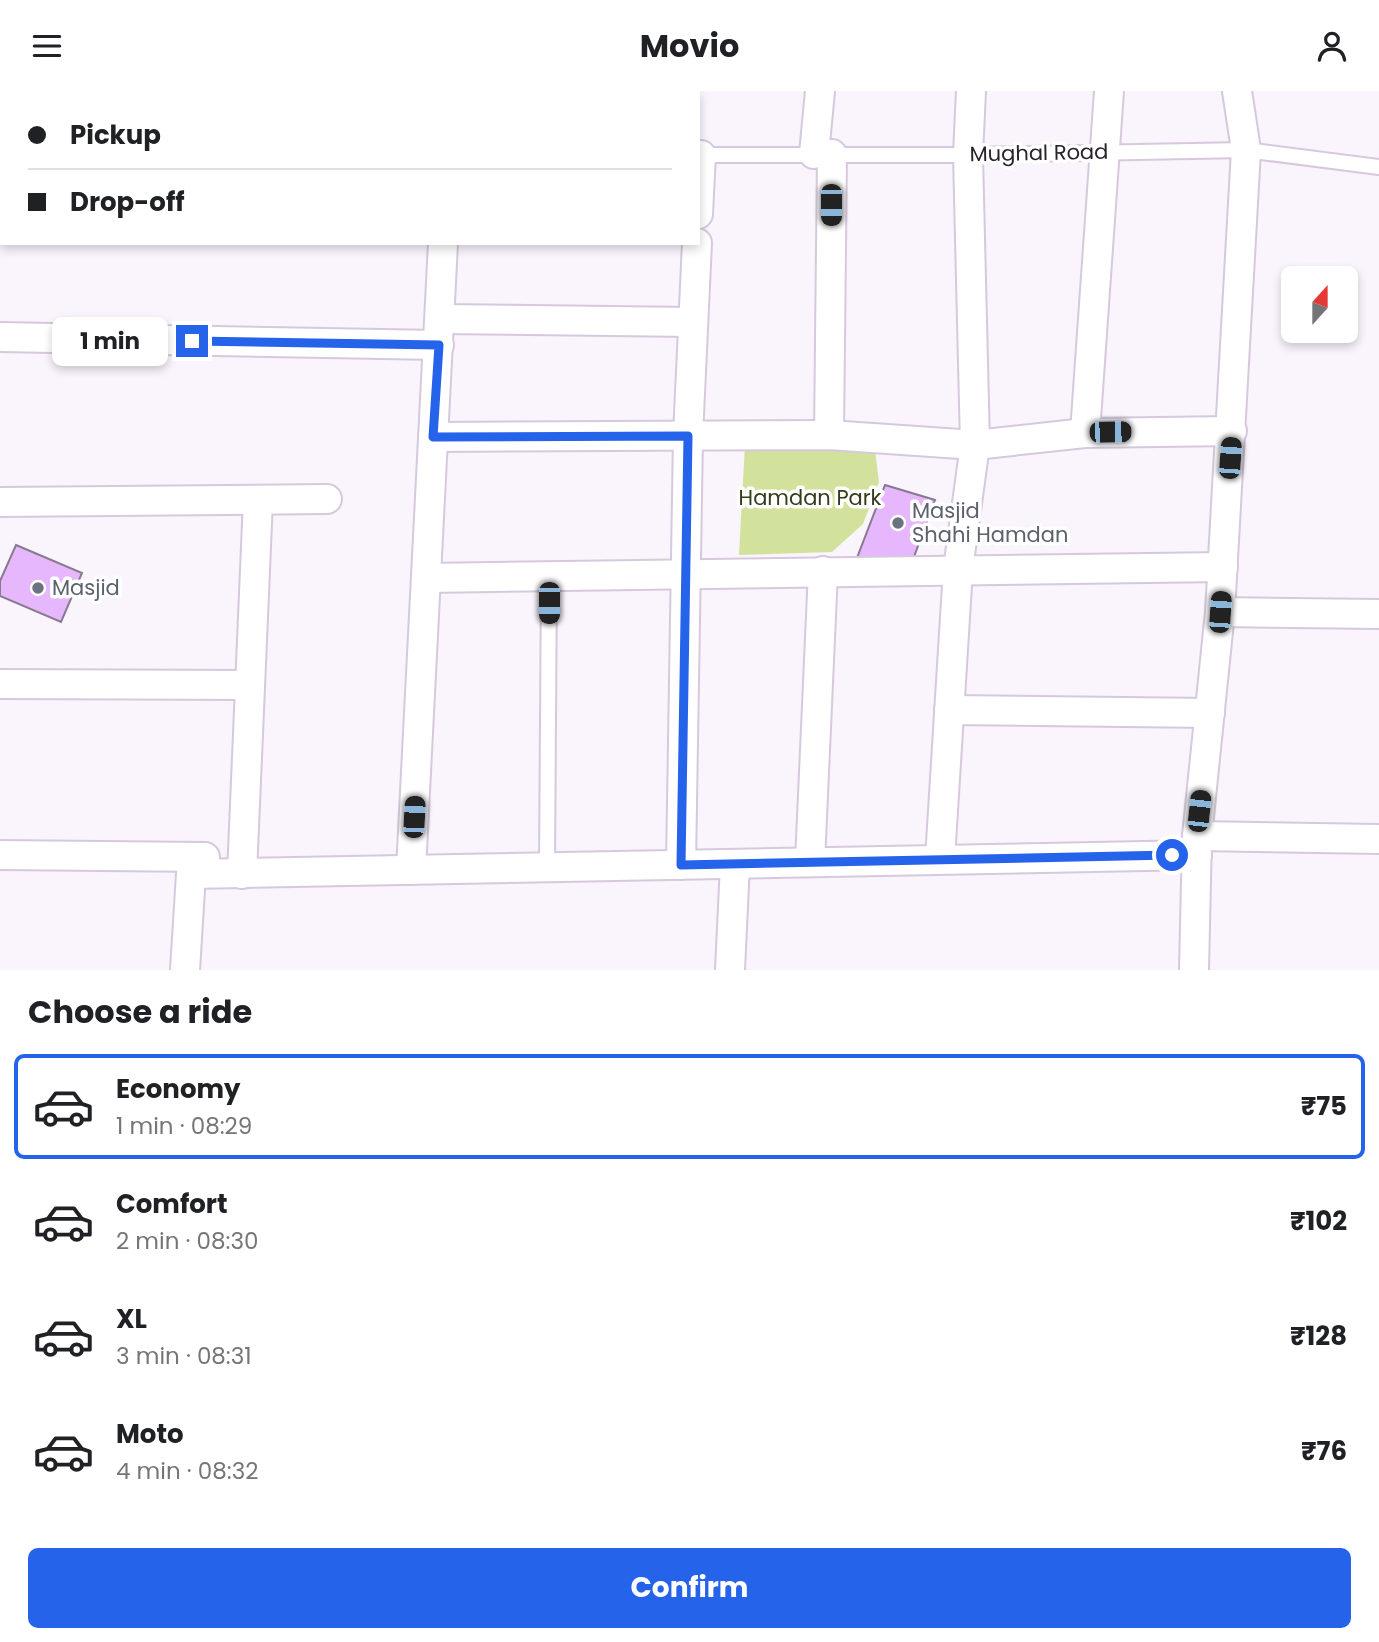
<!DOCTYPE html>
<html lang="en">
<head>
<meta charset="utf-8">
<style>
  body { margin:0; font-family:Poppins,sans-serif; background:#f2f2f2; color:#202124; height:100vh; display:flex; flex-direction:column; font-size:26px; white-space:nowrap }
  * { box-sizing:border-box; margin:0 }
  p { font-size:23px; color:#757577 }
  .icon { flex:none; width:38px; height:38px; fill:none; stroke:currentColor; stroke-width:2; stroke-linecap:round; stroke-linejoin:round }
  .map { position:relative; height:879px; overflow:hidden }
  .sheet { display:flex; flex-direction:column; background:#fff; flex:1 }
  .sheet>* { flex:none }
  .hud { position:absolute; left:0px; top:0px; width:700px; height:154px; box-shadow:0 4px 10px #0003; display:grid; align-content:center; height:154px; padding:0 28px; background:#fff }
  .needle { width:46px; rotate:21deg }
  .controls { position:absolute; left:1281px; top:175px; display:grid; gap:14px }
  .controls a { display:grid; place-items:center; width:77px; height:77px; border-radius:10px; background:#fff; box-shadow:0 4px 10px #0003; font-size:35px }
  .end { position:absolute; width:32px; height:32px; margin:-16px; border:9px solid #2563eb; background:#fff; box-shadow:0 0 0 4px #fff }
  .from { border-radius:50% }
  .bubble { position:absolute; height:49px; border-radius:10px; background:#fff; box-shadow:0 4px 10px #0003; font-size:23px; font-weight:700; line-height:49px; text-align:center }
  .car { position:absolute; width:21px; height:42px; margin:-21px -10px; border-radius:9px; box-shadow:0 0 5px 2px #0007; background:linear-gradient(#222 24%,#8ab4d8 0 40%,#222 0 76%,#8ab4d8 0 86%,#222 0) }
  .hud b { display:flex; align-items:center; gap:24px; height:66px; font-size:26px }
  .hud b+b { border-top:2px solid #e0e0e0 }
  .hud i { width:18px; height:18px; background:#202124 }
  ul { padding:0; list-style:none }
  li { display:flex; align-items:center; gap:21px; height:105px; margin:0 14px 10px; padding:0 14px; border:4px solid transparent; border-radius:10px }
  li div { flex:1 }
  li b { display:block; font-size:26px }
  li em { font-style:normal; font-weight:700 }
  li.selected { border-color:#2563eb }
  li>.icon { width:63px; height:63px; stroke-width:1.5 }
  h2 { padding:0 28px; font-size:32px; line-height:84px }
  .action { display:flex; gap:14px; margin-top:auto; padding:14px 28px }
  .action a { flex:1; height:80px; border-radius:10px; background:#2563eb; color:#fff; font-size:28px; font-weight:700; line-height:80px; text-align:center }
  header { display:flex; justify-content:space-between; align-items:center; height:91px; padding:0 28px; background:#fff; font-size:32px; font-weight:700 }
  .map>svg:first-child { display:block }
  .green { fill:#d2e29c }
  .building { fill:#e7b7fe; stroke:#877a8d; stroke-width:2 }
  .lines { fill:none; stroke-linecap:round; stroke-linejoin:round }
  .lane-casing { stroke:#d6c9dd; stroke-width:18 }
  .street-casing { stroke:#d6c9dd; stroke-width:32 }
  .lane { stroke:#fff; stroke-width:14 }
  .street { stroke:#fff; stroke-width:28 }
  .route { stroke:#2563eb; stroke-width:9 }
  .worship-dot { fill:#6b7280; stroke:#fff; stroke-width:2.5 }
  .labels { text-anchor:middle; stroke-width:7; stroke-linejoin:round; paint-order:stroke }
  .street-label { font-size:21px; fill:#28232b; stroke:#fff }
  .park-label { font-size:21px; fill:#343c19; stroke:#fff }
  .worship-label { font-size:21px; fill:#5b616d; stroke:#fff; text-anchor:start }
</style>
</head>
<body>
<header><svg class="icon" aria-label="menu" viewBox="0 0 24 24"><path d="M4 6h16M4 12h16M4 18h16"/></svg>Movio<svg class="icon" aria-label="person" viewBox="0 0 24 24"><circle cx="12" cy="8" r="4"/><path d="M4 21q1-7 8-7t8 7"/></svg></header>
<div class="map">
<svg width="1379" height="879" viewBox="0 0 1379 879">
  <rect width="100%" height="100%" fill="#faf4fd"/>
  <!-- green -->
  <path class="green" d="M874 351 879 391 863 433 832 461 739 464 745 353Z"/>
  <!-- building -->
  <g class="building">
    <path d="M885 394 935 409 911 474 855 472Z"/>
    <path d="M16 454 82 482 61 531 0 505V490Z"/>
  </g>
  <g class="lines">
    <!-- lane casing -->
    <g class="lane-casing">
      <g id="lane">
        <path d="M698 64H968L1246 59 1379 76"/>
        <path d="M547 776 549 485"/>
      </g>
    </g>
    <!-- street casing -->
    <g class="street-casing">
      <g id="street">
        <path d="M491 2V0"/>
        <path d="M656 2V0"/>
        <path d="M814 63 820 0"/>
        <path d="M698 123 701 64"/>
        <path d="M0 131 2 78"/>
        <path d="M440 228 693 231"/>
        <path d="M0 246 439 254"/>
        <path d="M1085 342 1109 0"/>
        <path d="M829 344 832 63"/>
        <path d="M433 346 829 344 975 354 1085 342 1232 340"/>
        <path d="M0 411 327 408"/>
        <path d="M426 487 1223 476"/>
        <path d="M1220 521 1379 523"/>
        <path d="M0 593 250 594"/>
        <path d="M949 619 1210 622"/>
        <path d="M1197 745 1379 748"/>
        <path d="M0 764 205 766"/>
        <path d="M940 768 958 478 975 354 968 64 971 0"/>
        <path d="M810 771 823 480"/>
        <path d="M681 774 688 345 697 152"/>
        <path d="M411 779 443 152"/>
        <path d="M191 783 1197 764"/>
        <path d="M242 783 258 409"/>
        <path d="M185 879 191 783 201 770"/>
        <path d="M730 879 735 773"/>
        <path d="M1194 879 1197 745 1220 521 1246 59 1237 0"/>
      </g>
    </g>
    <!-- lane -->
    <use href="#lane" class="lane"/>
    <!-- street -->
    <use href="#street" class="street"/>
  </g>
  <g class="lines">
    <!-- route -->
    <path class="route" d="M192 250 439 254 433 346 688 345 681 774 1172 764"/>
  </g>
  <!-- markers -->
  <g class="worship-dot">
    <circle cx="898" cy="432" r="7"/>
    <circle cx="38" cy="497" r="7"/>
  </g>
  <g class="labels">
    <!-- street labels -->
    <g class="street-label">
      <text transform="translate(1039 62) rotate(-1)" y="7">Mughal Road</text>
    </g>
    <!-- park labels -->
    <g class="park-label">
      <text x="810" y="414">Hamdan Park</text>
    </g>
    <!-- worship labels -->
    <g class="worship-label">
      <text x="912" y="427">Masjid<tspan x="912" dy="24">Shahi Hamdan</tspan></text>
      <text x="52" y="504">Masjid</text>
    </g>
  </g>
</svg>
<div class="controls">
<a><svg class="needle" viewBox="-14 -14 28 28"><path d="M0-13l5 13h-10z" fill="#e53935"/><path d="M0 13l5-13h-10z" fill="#757577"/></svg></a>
</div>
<i class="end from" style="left:1172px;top:764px"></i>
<i class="end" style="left:192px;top:250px"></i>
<div class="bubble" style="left:52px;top:226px;width:116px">1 min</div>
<i class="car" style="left:831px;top:114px;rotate:180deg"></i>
<i class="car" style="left:1110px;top:341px;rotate:89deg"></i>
<i class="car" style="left:1230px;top:367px;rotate:4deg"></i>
<i class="car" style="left:549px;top:512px;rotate:180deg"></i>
<i class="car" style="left:1220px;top:521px;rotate:4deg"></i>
<i class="car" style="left:1199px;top:720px;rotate:6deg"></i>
<i class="car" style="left:414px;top:726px;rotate:3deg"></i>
<div class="hud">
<b><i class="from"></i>Pickup</b>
<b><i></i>Drop-off</b>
</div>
</div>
<section class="sheet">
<h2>Choose a ride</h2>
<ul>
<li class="selected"><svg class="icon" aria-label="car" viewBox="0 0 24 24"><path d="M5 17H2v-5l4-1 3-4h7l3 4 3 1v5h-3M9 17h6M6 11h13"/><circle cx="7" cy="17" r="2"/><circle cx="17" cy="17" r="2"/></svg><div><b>Economy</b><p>1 min · 08:29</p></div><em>₹75</em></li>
<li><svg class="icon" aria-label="car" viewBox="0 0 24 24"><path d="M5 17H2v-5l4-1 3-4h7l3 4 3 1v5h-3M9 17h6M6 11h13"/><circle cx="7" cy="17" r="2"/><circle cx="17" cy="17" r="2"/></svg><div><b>Comfort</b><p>2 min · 08:30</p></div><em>₹102</em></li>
<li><svg class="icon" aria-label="car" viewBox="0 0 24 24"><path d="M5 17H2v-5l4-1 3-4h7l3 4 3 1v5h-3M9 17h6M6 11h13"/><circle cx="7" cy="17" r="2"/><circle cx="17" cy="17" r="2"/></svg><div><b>XL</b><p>3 min · 08:31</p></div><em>₹128</em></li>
<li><svg class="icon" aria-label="car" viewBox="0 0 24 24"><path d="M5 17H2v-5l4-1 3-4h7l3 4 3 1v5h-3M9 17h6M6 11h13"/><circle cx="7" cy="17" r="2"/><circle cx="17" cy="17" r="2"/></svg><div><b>Moto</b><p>4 min · 08:32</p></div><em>₹76</em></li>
</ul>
<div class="action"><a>Confirm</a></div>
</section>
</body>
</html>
